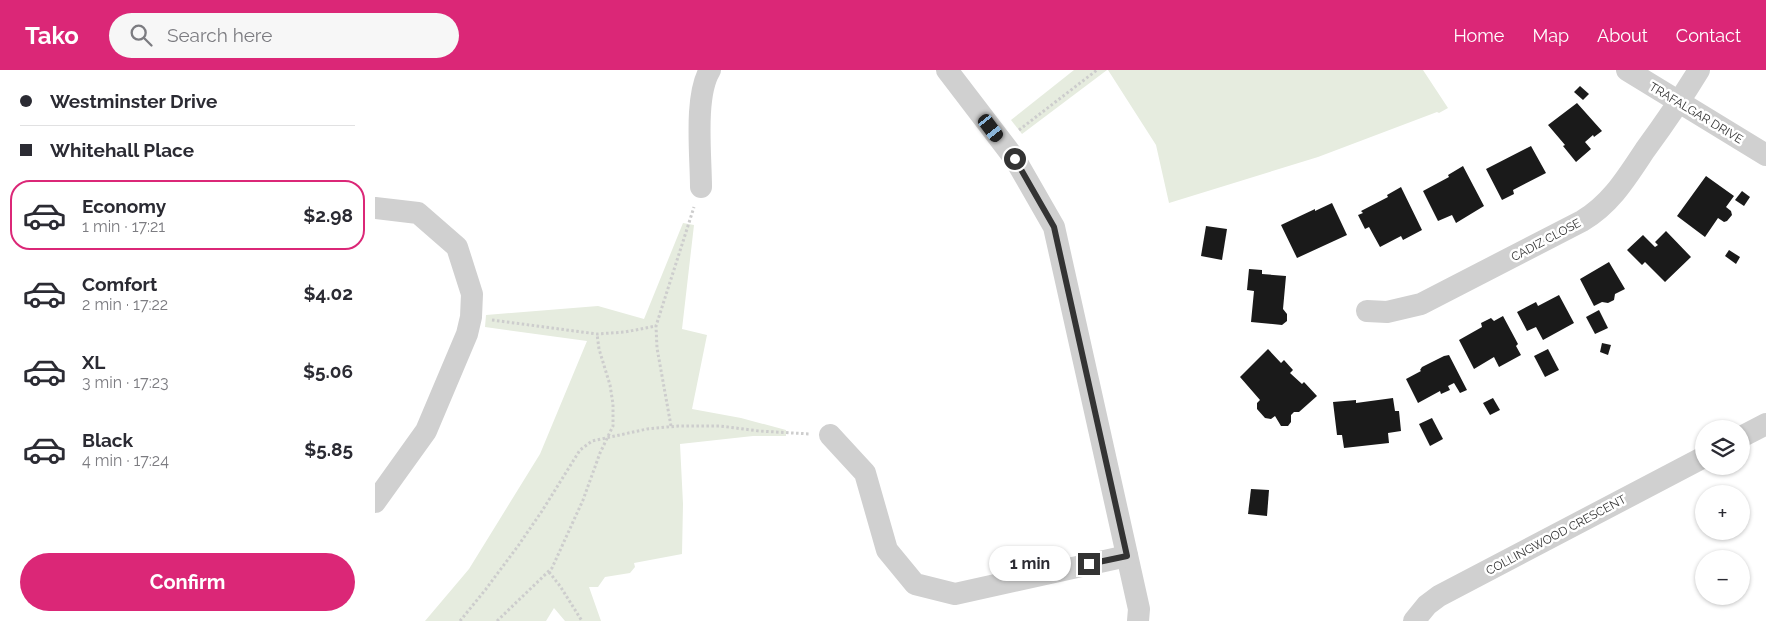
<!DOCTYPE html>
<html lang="en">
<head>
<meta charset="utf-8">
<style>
  body { margin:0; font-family:Raleway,sans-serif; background:#f7f7f7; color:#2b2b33; height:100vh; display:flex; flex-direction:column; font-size:19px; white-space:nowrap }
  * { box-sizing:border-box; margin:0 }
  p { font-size:16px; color:#7c7c81 }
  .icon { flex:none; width:28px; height:28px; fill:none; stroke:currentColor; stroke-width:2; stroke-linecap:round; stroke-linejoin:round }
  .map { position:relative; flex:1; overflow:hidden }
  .sheet { display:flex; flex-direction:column; background:#fff; width:375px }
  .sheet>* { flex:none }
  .banner { display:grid; align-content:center; height:110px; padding:0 20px; background:#fff }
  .tools { position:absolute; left:1320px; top:350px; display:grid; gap:10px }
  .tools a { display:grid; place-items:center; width:55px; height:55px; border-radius:50%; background:#fff; box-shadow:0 1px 4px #0004; font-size:25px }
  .end { position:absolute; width:22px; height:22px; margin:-11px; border:6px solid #333; background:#fff; box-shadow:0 0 0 2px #fff }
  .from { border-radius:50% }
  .bubble { position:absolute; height:35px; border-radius:18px; background:#fff; box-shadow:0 1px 4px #0004; font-size:16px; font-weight:700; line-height:35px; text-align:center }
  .car { position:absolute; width:15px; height:30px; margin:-15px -8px; border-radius:6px; box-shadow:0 0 4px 1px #0007; background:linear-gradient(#222 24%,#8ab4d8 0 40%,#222 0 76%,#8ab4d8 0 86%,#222 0) }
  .banner b { display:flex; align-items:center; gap:18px; height:48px; font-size:19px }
  .banner b+b { border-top:1px solid #e1e1e2 }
  .banner i { width:12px; height:12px; background:#2b2b33 }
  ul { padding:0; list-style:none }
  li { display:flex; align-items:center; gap:15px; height:70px; margin:0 10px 8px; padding:0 10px; border:2px solid transparent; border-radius:20px }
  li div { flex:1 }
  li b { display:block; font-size:19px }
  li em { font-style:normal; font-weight:700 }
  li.selected { border-color:#db2777 }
  li>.icon { width:45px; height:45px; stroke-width:1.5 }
  .action { display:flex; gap:10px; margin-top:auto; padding:10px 20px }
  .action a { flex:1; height:58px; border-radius:30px; background:#db2777; color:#fff; font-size:20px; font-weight:700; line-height:58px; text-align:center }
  header { display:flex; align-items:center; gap:30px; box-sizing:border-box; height:70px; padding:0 25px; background:#db2777; color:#fff }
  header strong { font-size:24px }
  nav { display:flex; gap:28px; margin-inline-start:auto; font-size:18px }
  .search { width:350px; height:45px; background:#f7f7f7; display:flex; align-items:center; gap:12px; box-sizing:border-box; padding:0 18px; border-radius:28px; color:#7c7c81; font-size:19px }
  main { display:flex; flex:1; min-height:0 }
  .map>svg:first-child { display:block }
  .green { fill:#e6ecdf }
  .building { fill:#1a1a1a }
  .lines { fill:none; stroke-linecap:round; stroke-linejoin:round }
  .path { stroke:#cdcdcd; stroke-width:3; stroke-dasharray:2.5 2.5; stroke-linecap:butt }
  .minor { stroke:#d0d0d0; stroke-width:22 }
  .route { stroke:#333; stroke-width:6 }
  .labels { text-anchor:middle; stroke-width:5; stroke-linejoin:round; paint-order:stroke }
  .street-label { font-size:12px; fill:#333; stroke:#fff }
</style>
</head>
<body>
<header>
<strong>Tako</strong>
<div class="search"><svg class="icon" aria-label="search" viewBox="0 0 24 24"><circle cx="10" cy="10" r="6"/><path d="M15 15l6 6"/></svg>Search here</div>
<nav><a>Home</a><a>Map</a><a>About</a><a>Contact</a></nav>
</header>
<main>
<section class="sheet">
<div class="banner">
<b><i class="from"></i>Westminster Drive</b>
<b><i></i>Whitehall Place</b>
</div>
<ul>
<li class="selected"><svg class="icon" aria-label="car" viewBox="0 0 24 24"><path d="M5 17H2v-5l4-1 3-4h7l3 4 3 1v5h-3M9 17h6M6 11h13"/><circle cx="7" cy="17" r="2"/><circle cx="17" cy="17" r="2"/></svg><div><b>Economy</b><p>1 min · 17:21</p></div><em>$2.98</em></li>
<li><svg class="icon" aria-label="car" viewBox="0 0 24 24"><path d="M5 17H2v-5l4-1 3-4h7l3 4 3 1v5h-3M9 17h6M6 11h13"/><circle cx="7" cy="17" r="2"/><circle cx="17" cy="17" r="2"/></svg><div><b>Comfort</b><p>2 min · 17:22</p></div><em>$4.02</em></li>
<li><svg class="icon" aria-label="car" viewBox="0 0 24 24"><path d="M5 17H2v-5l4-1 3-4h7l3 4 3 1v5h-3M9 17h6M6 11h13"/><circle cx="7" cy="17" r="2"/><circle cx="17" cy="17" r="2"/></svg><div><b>XL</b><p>3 min · 17:23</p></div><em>$5.06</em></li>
<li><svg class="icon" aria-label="car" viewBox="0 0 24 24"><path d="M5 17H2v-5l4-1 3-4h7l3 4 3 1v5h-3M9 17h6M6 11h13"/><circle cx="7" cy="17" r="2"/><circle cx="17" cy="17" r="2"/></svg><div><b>Black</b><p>4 min · 17:24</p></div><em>$5.85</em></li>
</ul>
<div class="action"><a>Confirm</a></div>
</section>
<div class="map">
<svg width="1391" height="551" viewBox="0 0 1391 551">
  <rect width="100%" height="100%" fill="#fff"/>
  <!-- green -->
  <g class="green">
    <path d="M699 0H732L647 64 636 50Z"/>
    <path d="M733 0H1048L1073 38 1064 43 1062 42 943 87 794 133 781 75Z"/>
    <path d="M308 153 319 155 307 259 332 265 317 339 366 348 411 360V366H378L305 374 308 434 307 484 259 493 260 497 255 503 230 507 223 517H214L226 551H190L179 538 171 551H50L94 499 165 384 212 271 110 257 111 245 223 236 269 249Z"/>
  </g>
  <!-- building -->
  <g class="building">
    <path d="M1205 16 1214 24 1208 30 1199 22Z"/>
    <path d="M1202 33 1227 61 1219 67 1218 65 1210 72 1216 79 1201 92 1188 76 1190 75 1173 55Z"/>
    <path d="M1156 76 1171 103 1138 120 1139 124 1127 130 1111 99Z"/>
    <path d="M1088 96 1109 136 1081 153 1077 145 1063 151 1048 121 1074 107 1073 105Z"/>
    <path d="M1331 106 1359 126 1351 137 1356 141 1357 145 1352 151 1349 152 1343 148 1330 167 1302 146Z"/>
    <path d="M1026 117 1047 160 1028 170 1026 166 1005 177 994 157 990 159 983 145 988 143 986 141 1013 127 1012 125Z"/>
    <path d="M1367 121 1375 127 1369 136 1360 130Z"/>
    <path d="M957 133 972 165 922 188 906 155 940 139V141Z"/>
    <path d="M831 156 852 159 847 190 826 186Z"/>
    <path d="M1291 161 1316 187 1290 212 1270 192 1267 195 1252 180 1268 165 1280 177 1283 175 1280 172Z"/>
    <path d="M1354 180 1365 187 1361 194 1350 186Z"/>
    <path d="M1234 192 1250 219 1240 224 1239 230 1233 233 1227 232 1219 236 1205 209Z"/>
    <path d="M874 199 887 200V204L911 206 908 239 912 244V251L907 255 876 252 879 221 872 220Z"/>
    <path d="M1184 225 1199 253 1168 270 1161 257 1152 261 1142 242 1161 232 1163 236Z"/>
    <path d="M1224 240 1233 258 1220 264 1211 247Z"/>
    <path d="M1128 246 1143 274 1141 276 1146 285 1124 297 1119 287 1099 299 1084 270 1107 257 1106 253 1116 248 1119 251Z"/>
    <path d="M1227 273 1236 275 1233 285 1225 282Z"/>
    <path d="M893 279 906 293 909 290 918 300 915 303 927 314 929 312 942 326 924 342H919L916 345V352L913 356H906L900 346 896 349 890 348 882 339V333L885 330 865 307Z"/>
    <path d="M1173 279 1184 300 1170 307 1159 286Z"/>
    <path d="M1074 285 1092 320 1085 323 1079 313 1073 316 1075 320 1066 324 1065 321 1043 333 1031 309 1046 301 1045 300 1047 297 1069 286Z"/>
    <path d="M1018 328 1020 341H1024L1026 361 1013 363 1014 373 969 378 967 365H962L958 332 981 330V333Z"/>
    <path d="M1118 328 1125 340 1115 345 1108 333Z"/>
    <path d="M1057 348 1068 369 1055 376 1044 354Z"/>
    <path d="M876 419 894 420 892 446 873 444Z"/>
  </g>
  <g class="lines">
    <!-- path -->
    <g class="path">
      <path d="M644 60 722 0"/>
      <path d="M117 250 222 264 250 262 281 256"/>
      <path d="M296 356 282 278 281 256 319 137"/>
      <path d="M174 502 185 516 207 551"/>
      <path d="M85 551 111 519 143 476 167 441 205 380 217 371 272 359 303 356H345L384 361 435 364"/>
      <path d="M122 551 177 498 208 430 225 383 238 356V334L235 315 224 279 222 264"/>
    </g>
    <!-- minor -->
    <g class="minor">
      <path d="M572 0 640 89 679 157 764 539 763 551"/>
      <path d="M1252 0 1391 85"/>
      <path d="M326 117C326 86 319 26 335 0"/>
      <path d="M0 138 43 143 82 177 97 224 96 247 92 264 51 361 0 432"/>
      <path d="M992 241 1012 242 1046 234 1207 151C1236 134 1252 107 1270 80 1289 54 1307 28 1324 0"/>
      <path d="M455 365 490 403 512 480 540 514 580 524 752 486"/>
      <path d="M1366 367 1391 354"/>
      <path d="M1039 551 1052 535 1064 526 1329 387"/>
    </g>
  </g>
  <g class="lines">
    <!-- route -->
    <path class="route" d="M640 89 679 157 752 486 714 494"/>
  </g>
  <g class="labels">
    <!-- street labels -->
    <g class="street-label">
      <text transform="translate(1321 43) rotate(31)" y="4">TRAFALGAR DRIVE</text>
      <text transform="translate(1171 170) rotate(-28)" y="4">CADIZ CLOSE</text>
      <text transform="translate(1181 465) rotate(-28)" y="4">COLLINGWOOD CRESCENT</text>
    </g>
  </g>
</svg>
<div class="tools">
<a><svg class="icon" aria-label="layers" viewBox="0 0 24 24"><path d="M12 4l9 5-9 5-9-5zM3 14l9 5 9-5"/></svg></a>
<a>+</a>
<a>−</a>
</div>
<i class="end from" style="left:640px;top:89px"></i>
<i class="end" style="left:714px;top:494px"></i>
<div class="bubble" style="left:614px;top:476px;width:82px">1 min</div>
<i class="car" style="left:616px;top:58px;rotate:143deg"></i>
</div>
</main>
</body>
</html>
